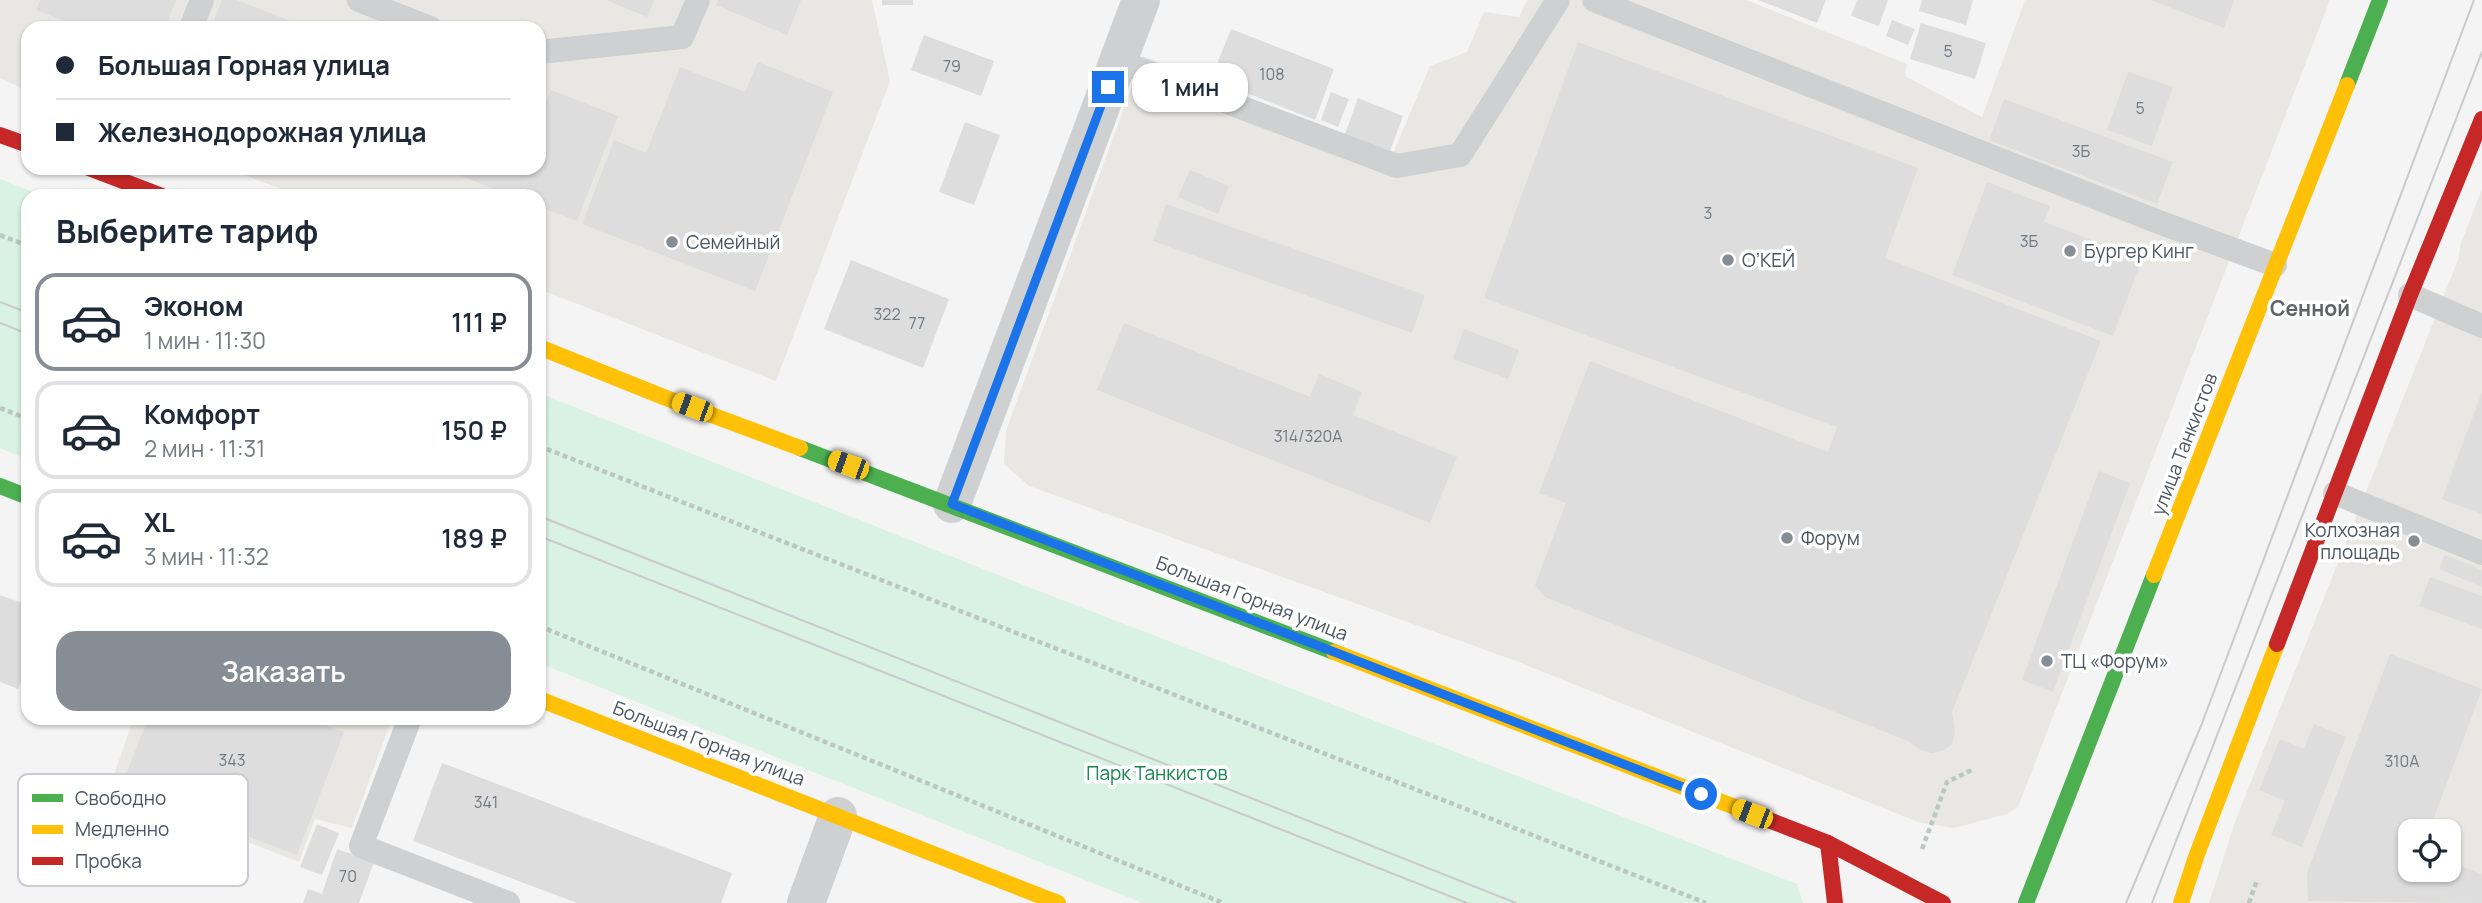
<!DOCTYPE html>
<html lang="ru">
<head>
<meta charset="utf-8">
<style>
  body { margin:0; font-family:Manrope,sans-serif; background:#f6f6f7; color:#1f2937; height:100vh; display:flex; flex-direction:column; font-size:26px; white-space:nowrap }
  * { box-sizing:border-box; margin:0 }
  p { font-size:23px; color:#747a83 }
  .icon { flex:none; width:38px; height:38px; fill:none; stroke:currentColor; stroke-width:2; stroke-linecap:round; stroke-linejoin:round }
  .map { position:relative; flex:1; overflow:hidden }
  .drawer { position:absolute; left:21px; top:189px; width:525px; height:536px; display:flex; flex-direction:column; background:#fff; border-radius:21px; box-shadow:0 2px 5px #0004 }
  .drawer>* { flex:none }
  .hud { position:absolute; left:21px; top:21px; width:525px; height:154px; border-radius:21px; box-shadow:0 2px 5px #0004; display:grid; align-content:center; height:154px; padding:0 35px; background:#fff }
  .buttons { position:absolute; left:2398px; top:819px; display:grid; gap:14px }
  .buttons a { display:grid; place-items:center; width:63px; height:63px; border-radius:14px; background:#fff; box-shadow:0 2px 5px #0004; font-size:35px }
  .end { position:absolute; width:32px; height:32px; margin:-16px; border:9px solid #1a73e8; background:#fff; box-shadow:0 0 0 4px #fff }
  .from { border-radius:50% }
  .bubble { position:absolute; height:49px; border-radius:21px; background:#fff; box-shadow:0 2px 5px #0004; font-size:23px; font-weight:600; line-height:49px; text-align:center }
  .car { position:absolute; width:21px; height:42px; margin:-21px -10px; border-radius:9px; box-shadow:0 0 5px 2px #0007; background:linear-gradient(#f5c518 24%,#345 0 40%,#f5c518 0 76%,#345 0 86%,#f5c518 0) }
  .hud b { display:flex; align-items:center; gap:24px; height:66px; font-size:26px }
  .hud b+b { border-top:2px solid #e0e1e3 }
  .hud i { width:18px; height:18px; background:#1f2937 }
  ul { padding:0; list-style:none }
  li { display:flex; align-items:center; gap:21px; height:98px; margin:0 14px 10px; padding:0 21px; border:4px solid #e0e1e3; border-radius:21px }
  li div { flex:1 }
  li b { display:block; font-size:26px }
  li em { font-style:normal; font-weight:600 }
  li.on { border-color:#868d94 }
  li>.icon { width:63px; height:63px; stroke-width:1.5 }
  h2 { padding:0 35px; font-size:32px; line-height:84px }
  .action { display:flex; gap:14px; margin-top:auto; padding:14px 35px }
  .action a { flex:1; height:80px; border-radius:21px; background:#868d94; color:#fff; font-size:28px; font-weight:600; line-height:80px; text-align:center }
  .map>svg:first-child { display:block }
  .commercial { fill:#e8e7e3; fill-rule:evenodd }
  .green { fill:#d9f2e3 }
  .building { fill:#ddddde }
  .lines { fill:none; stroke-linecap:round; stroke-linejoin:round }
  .path { stroke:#bcc7c4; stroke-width:4.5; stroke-dasharray:5 3.5; stroke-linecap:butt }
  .lane { stroke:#ced0d2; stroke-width:24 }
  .street { stroke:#ced0d2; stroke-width:38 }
  .fast { stroke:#4caf50; stroke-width:16 }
  .slow { stroke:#ffc107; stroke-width:16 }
  .jam { stroke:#c62828; stroke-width:16 }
  .tram { stroke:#c9cacc; stroke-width:2 }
  .route { stroke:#1a73e8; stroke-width:9 }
  .poi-dot { fill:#868d94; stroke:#fff; stroke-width:2.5 }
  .labels { text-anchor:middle; stroke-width:7; stroke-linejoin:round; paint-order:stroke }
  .number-label { font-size:16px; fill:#707881 }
  .poi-label { font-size:19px; fill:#4a5661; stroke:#fff; text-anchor:start }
  .street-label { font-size:19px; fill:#4a5661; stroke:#fff }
  .park-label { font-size:19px; fill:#17864f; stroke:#fff }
  .neighbourhood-label { font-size:21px; font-weight:bold; fill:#5f6368; stroke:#fff }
  .key { fill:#fff; stroke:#c9ccd0; stroke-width:2 }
  .key-label { font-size:19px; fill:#4a5661 }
</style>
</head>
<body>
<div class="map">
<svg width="2482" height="903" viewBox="0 0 2482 903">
  <rect width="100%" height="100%" fill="#f4f4f4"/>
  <!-- commercial -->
  <g class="commercial">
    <path d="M0 0H872L890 81 776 381 539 289V196H299L227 168H539V28H28V91L0 78Z"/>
    <path d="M1527 0H1746L1907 64 1905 76 1982 117 2025 0H2330L2018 807 2007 814 1954 828 1918 822 1516 661 1029 486 1004 464 1006 431 1143 56 1392 156 1430 66 1467 52 1484 12 1519 17Z"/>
    <path d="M2482 189V903H2209L2235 822 2458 260 2461 243ZM2410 831H2448V870H2410Z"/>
    <path d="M134 718H392L352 828 315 819 299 862 109 788Z"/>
  </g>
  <!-- green -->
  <g class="green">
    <path d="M0 179 43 196H28V460L0 448Z"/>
    <path d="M539 393 1026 586 1797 884 1803 903H1143L539 663Z"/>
  </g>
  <!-- building -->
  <g class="building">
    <path d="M40 0H176L165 28H82L36 10Z"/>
    <path d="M222 0H237L308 28H211Z"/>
    <path d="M606 0H654L647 17Z"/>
    <path d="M718 0H801L787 35 716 5Z"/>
    <rect x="882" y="0" width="31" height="5"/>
    <path d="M1758 0H1826L1817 23Z"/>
    <path d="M1857 0H1888L1879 26 1851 16Z"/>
    <path d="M1922 0H1973L1966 25 1919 11Z"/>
    <path d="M2150 0H2234L2224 28Z"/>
    <path d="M1892 20 1915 29 1908 45 1886 36Z"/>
    <path d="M1921 23 1986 43 1975 79 1910 59Z"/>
    <path d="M1231 29 1334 69 1315 120 1211 79Z"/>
    <path d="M924 35 994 61 981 96 911 70Z"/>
    <path d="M1578 42 1918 168 1885 258 2101 341 1952 712 1955 733 1952 744 1943 751 1932 753 1920 750 1908 741 1545 597 1535 585 1566 503 1539 493 1590 361 1828 452 1837 427 1484 298Z"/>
    <path d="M758 62 833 92 755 291 582 224 614 140 646 153 680 67 745 92Z"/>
    <path d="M2128 72 2173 87 2152 146 2107 130Z"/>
    <path d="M551 90 618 116 577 221 539 207V196H512L441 168H539V118Z"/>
    <path d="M1331 92 1349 99 1338 127 1321 120Z"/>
    <path d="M1358 98 1403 116 1390 151 1345 134Z"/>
    <path d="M2004 99 2173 162 2157 204 1989 140Z"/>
    <path d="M965 122 1000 135 974 205 939 192Z"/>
    <path d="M1190 170 1229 186 1218 214 1178 197Z"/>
    <path d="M1987 182 2050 206 2044 222 2142 259 2113 336 1952 275Z"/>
    <path d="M1166 204 1425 295 1412 333 1153 241Z"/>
    <path d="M851 260 949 299 923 368 824 329Z"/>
    <path d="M1124 323 1310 397 1319 374 1362 392 1353 415 1457 457 1430 523 1097 390Z"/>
    <path d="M1464 329 1519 350 1508 379 1453 359Z"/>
    <path d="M2482 392V514L2442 499Z"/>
    <path d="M2099 471 2130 483 2053 692 2022 680Z"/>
    <path d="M2445 555 2482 570V587L2439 569Z"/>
    <path d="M2430 577 2482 596V629L2419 606Z"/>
    <path d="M0 595 28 605V676L24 674 18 689 0 682Z"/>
    <path d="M2390 654 2482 689 2429 831H2410V870H2448V861L2482 874V903L2308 901 2307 873Z"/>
    <path d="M148 718H305L344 732 297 855 121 788Z"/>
    <path d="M2314 724 2346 737 2302 847 2271 835 2285 801 2259 790 2280 739 2304 749Z"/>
    <path d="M442 763 732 873 721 903H577L413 841Z"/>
    <path d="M317 824 339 833 322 875 300 867Z"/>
    <path d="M337 849 374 862 359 903H303L308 889 322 894Z"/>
  </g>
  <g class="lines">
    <!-- path -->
    <g class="path">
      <path d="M0 235 28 246"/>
      <path d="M0 408 28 419"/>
      <path d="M539 446 1706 903"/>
      <path d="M539 626 1223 903"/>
      <path d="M1922 849 1947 782 1972 770"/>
      <path d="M2249 903 2257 880"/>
    </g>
    <!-- lane -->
    <g class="lane">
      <path d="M359 0 430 28"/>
      <path d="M1594 0 2156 221 2275 265"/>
      <path d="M191 28 202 0"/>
      <path d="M539 52 682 37 698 0"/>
      <path d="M1118 61 1397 166 1460 155 1558 0"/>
      <path d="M2410 295 2482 326"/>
      <path d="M2335 493 2482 553"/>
      <path d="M410 718 361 846 508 903"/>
    </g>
    <!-- street -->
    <g class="street">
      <path d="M952 504 1141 0"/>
      <path d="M806 903 838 816"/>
    </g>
    <!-- fast -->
    <g class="fast">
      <path d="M2347 85 2380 0"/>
      <path d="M800 448 1334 652"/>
      <path d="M0 486 28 497"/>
      <path d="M2026 903 2154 575"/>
    </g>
    <!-- slow -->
    <g class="slow">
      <path d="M539 347 666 398 800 448"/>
      <path d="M2154 575 2347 85"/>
      <path d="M1334 652 1753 814"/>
      <path d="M539 699 1058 903"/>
      <path d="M2181 903 2196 857 2277 644"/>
    </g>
    <!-- jam -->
    <g class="jam">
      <path d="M0 135 28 145"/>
      <path d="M89 168 162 196"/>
      <path d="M2277 644 2410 295 2482 119"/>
      <path d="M1753 814 1828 843 1943 903"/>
      <path d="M1828 843 1835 903"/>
    </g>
    <!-- tram -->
    <g class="tram">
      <path d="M0 302 28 313"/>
      <path d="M0 323 28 334"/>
      <path d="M539 516 1516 903"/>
      <path d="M539 536 1467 903"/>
      <path d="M2126 903 2201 726 2474 0"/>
      <path d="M2152 903 2482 52"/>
    </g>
  </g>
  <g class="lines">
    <!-- route -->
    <path class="route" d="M1108 87 952 504 1701 794"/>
  </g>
  <!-- markers -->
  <g class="poi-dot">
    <circle cx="672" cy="242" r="7"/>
    <circle cx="2070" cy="251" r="7"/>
    <circle cx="1728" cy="260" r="7"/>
    <circle cx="1787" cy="538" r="7"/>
    <circle cx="2414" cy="541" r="7"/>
    <circle cx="2047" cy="661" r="7"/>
  </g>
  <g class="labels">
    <!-- number labels -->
    <g class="number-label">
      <text x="1948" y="57">5</text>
      <text x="952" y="72">79</text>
      <text x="1272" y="80">108</text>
      <text x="2140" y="114">5</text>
      <text x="2081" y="157">3Б</text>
      <text x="1708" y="219">3</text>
      <text x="2029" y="247">3Б</text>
      <text x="887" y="320">322</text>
      <text x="917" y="329">77</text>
      <text x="1308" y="442">314/320А</text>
      <text x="232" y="766">343</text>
      <text x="2402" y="767">310А</text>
      <text x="486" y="808">341</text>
      <text x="348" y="882">70</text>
    </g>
    <!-- poi labels -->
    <g class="poi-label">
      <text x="686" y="249">Семейный</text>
      <text x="2084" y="258">Бургер Кинг</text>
      <text x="1742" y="267">О’КЕЙ</text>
      <text x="2400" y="537" text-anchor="end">Колхозная<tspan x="2400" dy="22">площадь</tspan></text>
      <text x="1801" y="545">Форум</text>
      <text x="2061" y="668">ТЦ «Форум»</text>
    </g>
    <!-- street labels -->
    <g class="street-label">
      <text transform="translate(2184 444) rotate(-69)" y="7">улица Танкистов</text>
      <text transform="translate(1252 598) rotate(21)" y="7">Большая Горная улица</text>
      <text transform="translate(709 743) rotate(21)" y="7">Большая Горная улица</text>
    </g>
    <!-- park labels -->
    <g class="park-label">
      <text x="1157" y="780">Парк Танкистов</text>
    </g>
    <!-- neighbourhood labels -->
    <g class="neighbourhood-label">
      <text x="2310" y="316">Сенной</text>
    </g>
  </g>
  <!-- legend -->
  <rect x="18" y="774" width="230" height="112" rx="10" class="key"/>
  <rect x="32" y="794" width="31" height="8" fill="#4caf50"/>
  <rect x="32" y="825" width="31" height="9" fill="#ffc107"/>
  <rect x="32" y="857" width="31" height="8" fill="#c62828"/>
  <g class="key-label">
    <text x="75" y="805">Свободно</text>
    <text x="75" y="836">Медленно</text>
    <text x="75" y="868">Пробка</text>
  </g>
</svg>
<div class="buttons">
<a><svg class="icon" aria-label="locate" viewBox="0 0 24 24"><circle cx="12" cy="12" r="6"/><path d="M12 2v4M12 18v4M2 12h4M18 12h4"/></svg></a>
</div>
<i class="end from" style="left:1701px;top:794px"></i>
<i class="end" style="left:1108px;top:87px"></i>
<div class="bubble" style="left:1132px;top:63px;width:116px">1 мин</div>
<i class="car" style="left:692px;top:407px;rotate:290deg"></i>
<i class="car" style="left:848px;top:465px;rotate:290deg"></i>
<i class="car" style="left:1752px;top:814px;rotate:291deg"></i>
<div class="hud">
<b><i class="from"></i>Большая Горная улица</b>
<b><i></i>Железнодорожная улица</b>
</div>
<section class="drawer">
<h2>Выберите тариф</h2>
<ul>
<li class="on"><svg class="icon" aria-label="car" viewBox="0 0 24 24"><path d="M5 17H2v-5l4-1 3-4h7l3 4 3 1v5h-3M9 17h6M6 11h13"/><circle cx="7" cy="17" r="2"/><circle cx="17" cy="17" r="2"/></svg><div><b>Эконом</b><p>1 мин · 11:30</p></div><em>111 ₽</em></li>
<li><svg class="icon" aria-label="car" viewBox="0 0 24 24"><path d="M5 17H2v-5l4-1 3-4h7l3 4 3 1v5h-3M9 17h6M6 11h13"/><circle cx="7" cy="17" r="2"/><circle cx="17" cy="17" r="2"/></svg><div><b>Комфорт</b><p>2 мин · 11:31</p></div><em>150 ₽</em></li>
<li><svg class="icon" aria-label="car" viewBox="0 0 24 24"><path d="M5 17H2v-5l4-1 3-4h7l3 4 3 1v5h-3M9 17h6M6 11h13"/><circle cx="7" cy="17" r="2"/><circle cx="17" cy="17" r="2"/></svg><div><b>XL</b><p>3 мин · 11:32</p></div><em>189 ₽</em></li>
</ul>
<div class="action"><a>Заказать</a></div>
</section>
</div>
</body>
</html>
